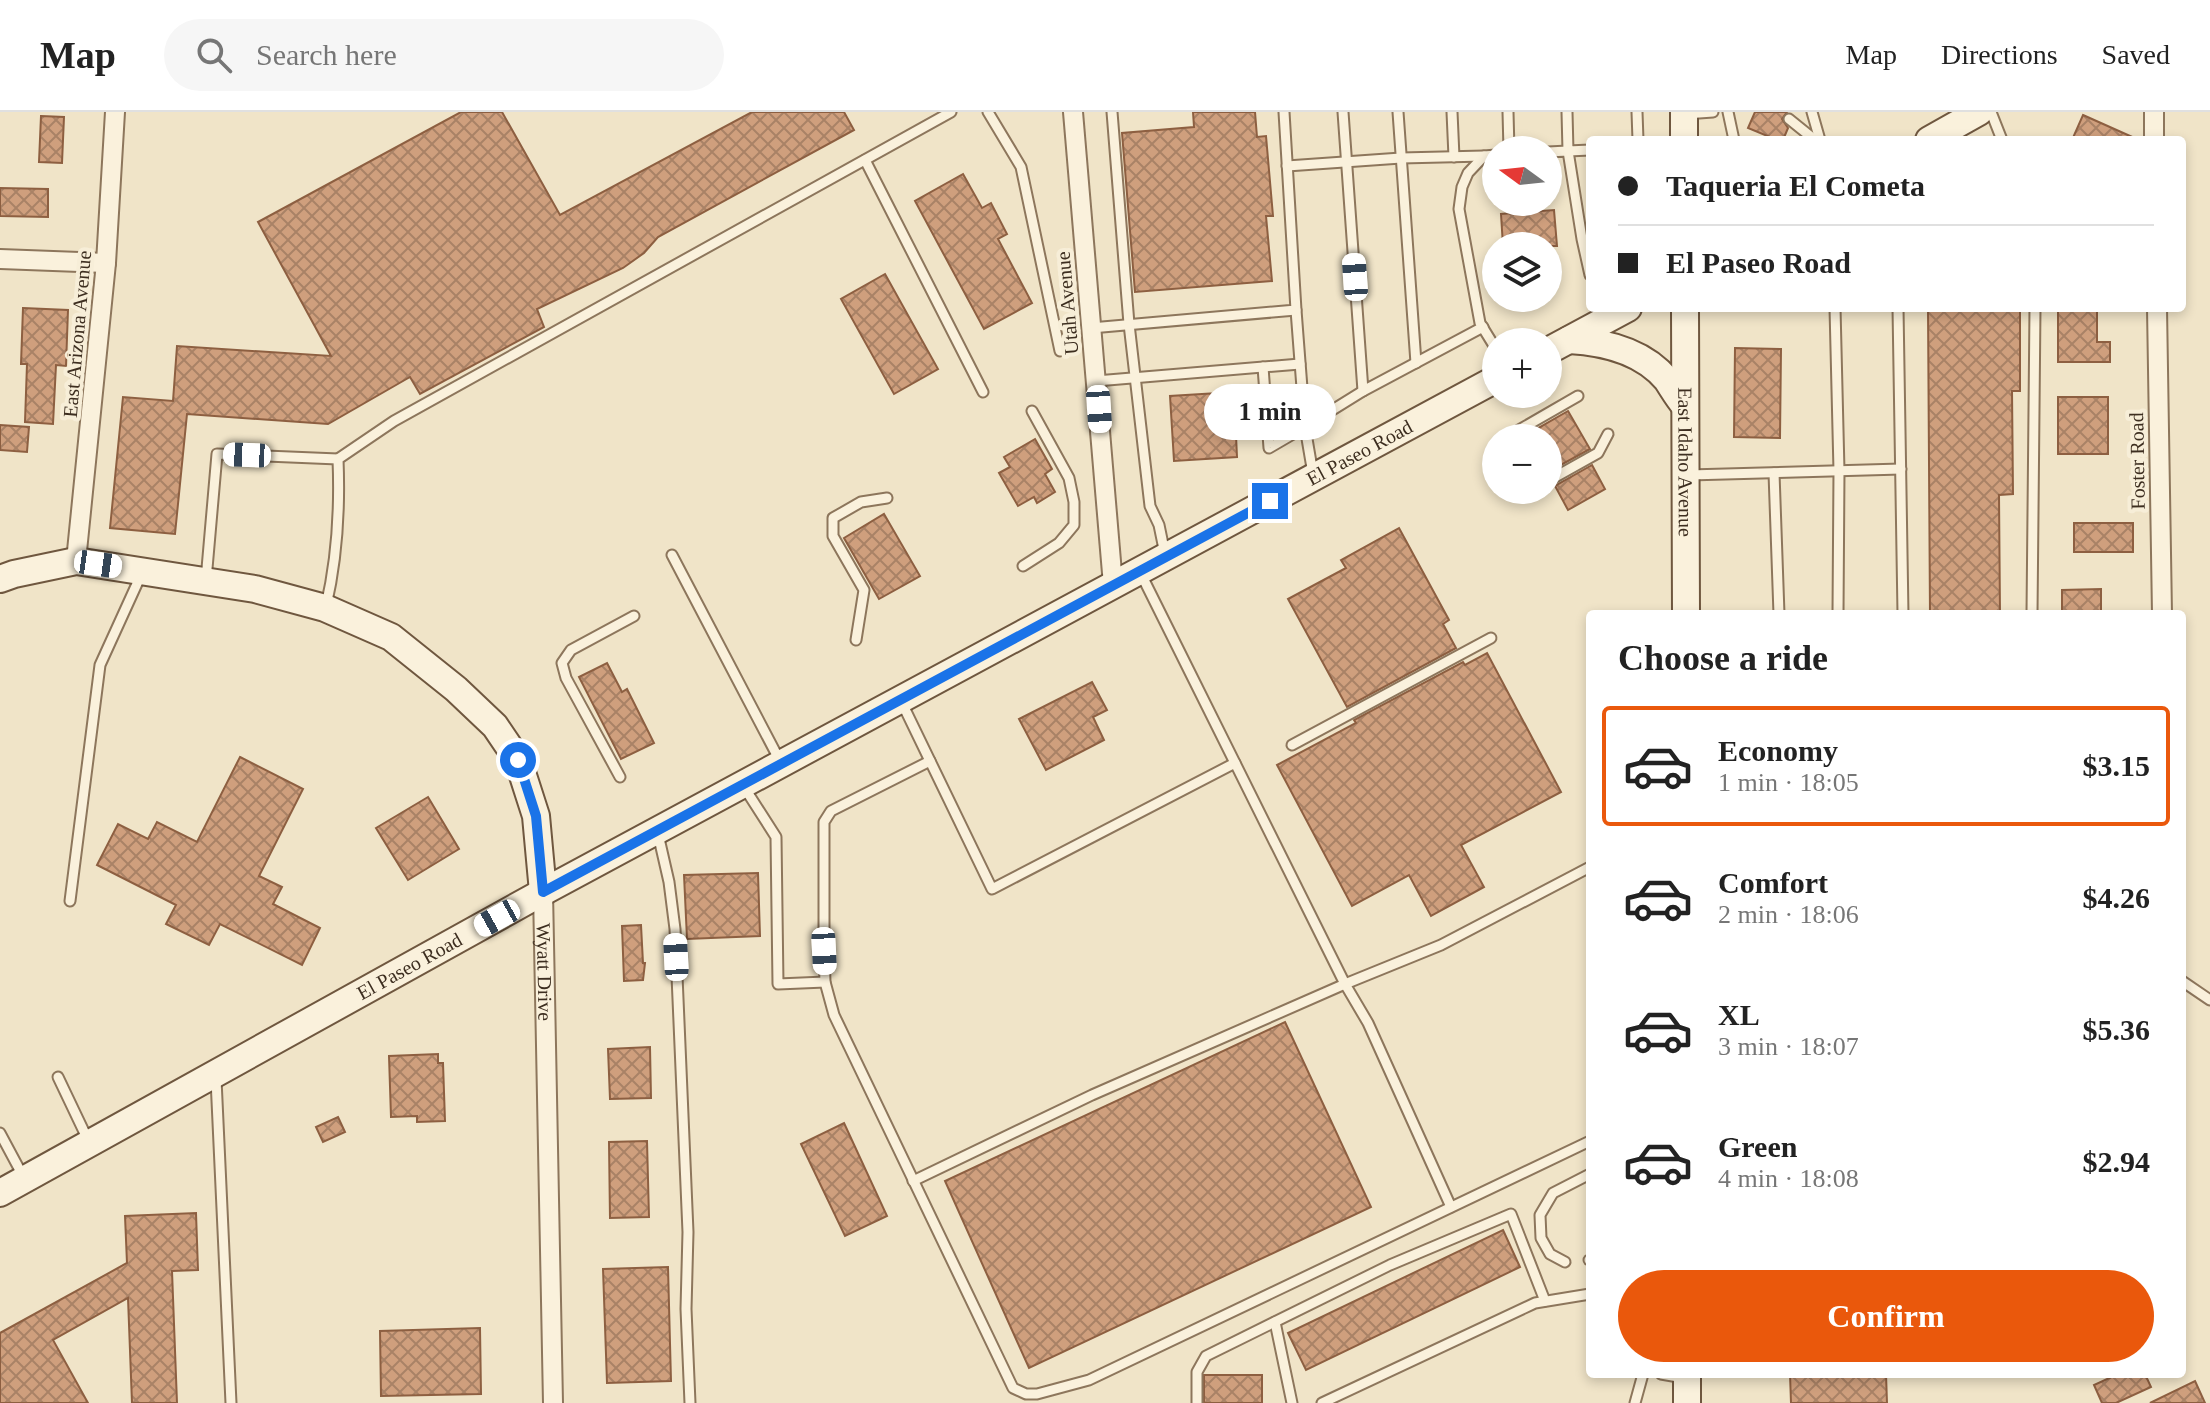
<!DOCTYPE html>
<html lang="en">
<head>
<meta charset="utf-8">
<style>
  body { margin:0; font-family:Georgia,serif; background:#f6f6f6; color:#222; height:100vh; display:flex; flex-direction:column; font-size:30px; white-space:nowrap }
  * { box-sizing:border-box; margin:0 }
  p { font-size:26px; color:#767676 }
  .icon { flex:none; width:44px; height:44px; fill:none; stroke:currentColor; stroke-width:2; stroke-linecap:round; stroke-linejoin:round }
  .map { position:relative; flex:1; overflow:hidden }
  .sheet { position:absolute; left:1586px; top:498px; width:600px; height:768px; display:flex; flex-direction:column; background:#fff; border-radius:8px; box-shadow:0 4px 12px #0003 }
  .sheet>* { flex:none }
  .banner { position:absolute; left:1586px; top:24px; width:600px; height:176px; border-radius:8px; box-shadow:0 4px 12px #0003; display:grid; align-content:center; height:176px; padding:0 32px; background:#fff }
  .needle { width:52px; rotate:285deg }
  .buttons { position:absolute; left:1482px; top:24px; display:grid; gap:16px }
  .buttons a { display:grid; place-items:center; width:80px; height:80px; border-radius:50%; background:#fff; box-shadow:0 4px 12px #0003; font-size:40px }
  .end { position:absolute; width:36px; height:36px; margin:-18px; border:10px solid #1a73e8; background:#fff; box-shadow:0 0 0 4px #fff }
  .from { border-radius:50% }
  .bubble { position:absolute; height:56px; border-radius:28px; background:#fff; box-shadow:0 4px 12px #0003; font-size:26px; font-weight:600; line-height:56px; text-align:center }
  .car { position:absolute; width:24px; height:48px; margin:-24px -12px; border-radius:10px; box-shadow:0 0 6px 2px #0007; background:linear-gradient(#fff 24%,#345 0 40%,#fff 0 76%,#345 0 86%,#fff 0) }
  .banner b { display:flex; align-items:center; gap:28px; height:76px; font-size:30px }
  .banner b+b { border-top:2px solid #e0e0e0 }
  .banner i { width:20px; height:20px; background:#222 }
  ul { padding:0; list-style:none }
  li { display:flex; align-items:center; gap:24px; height:120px; margin:0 16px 12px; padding:0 16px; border:4px solid transparent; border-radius:8px }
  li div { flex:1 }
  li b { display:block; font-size:30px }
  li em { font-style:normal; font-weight:600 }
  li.current { border-color:#ea580c }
  li>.icon { width:72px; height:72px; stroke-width:1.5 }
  h2 { padding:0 32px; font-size:36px; line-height:96px }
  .primary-button { display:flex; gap:16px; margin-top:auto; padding:16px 32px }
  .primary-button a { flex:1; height:92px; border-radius:48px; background:#ea580c; color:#fff; font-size:32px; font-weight:600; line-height:92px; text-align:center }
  header { display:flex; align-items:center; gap:48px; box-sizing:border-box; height:112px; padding:0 40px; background:#fff; border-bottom:2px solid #e0e0e0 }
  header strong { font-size:38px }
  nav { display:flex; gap:44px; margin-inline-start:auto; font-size:28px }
  .search { width:560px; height:72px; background:#f6f6f6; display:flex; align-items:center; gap:20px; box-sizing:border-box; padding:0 28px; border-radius:44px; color:#767676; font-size:30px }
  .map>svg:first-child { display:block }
  .building { fill:url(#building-cross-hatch); stroke:#8d5f41; stroke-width:2 }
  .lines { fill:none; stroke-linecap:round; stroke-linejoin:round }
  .lane-casing { stroke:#8d765c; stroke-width:13 }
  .street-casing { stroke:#8d765c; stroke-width:22 }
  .secondary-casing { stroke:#6f573f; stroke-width:30 }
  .lane { stroke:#faf1dc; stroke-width:9 }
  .street { stroke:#faf1dc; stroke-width:18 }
  .secondary { stroke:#faf1dc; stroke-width:26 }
  .route { stroke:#1a73e8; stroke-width:10 }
  .labels { text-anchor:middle; stroke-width:8; stroke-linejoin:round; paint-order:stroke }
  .street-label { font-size:20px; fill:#3d2e20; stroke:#f7eed8 }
</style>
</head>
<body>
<header>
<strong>Map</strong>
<div class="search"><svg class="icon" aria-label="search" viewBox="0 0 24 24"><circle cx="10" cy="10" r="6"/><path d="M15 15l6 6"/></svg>Search here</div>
<nav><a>Map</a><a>Directions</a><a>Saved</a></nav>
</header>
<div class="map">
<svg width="2210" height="1291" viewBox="0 0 2210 1291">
  <defs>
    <pattern id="building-cross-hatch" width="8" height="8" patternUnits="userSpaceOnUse" patternTransform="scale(2)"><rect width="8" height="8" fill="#cf9f7d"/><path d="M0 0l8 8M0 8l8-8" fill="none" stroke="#a98266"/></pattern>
  </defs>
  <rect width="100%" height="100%" fill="#f0e4c8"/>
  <!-- building -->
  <g class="building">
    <path d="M461 0H502L560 103 752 0H844L854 18 658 125 644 141 623 156 537 197 544 215 420 282 410 265 328 312 187 302 175 422 110 416 123 285 173 289 177 234 331 244 258 110Z"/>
    <path d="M1193 0H1255L1257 25 1266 24 1273 104H1266L1272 169 1135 180 1122 21 1194 15Z"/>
    <path d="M1755 0H1787L1782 7 1788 16 1783 28H1777L1748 16Z"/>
    <path d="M2083 3 2139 28H2072Z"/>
    <path d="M41 4 64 5 62 51 39 50Z"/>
    <path d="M963 62 982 96 991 91 1007 122 998 127 1032 191 984 217 915 89Z"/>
    <path d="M0 76 48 77V105L0 104Z"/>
    <path d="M1554 98 1557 134H1503L1501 102Z"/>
    <path d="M885 162 938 257 894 282 841 187Z"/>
    <path d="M23 196 68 198 66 254 56 253 53 312 25 310 27 252H21Z"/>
    <path d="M1928 196H2020V279H2012L2013 382 1999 383 2000 502H1930Z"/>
    <path d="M2058 196H2097V230H2110V250H2058Z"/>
    <path d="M1735 236 1781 237 1780 326 1734 325Z"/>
    <path d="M1234 280 1237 345 1174 349 1170 284Z"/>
    <rect x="2058" y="285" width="50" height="57"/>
    <path d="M1568 299 1590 337 1548 360V326H1521Z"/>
    <path d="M0 313 29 315 27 340 0 338Z"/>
    <path d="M1035 327 1052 357 1045 362 1055 380 1037 391 1034 385 1018 394 999 361 1010 355 1004 345Z"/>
    <path d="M1592 353 1605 377 1568 398 1555 374Z"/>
    <path d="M884 402 920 464 879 487 844 426Z"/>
    <rect x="2074" y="411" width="59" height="29"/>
    <path d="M1399 416 1449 508 1443 512 1456 536 1347 595 1288 487 1346 456 1341 448Z"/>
    <path d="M2101 477V502H2062V478Z"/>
    <path d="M1487 541 1561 680 1461 733 1484 775 1431 804 1409 763 1352 794 1277 653 1356 611 1354 608 1463 550 1465 553Z"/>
    <path d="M607 551 622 580 627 577 654 631 621 647 579 565Z"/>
    <path d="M1092 570 1107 598 1093 605 1104 628 1046 658 1019 607Z"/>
    <path d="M240 645 303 677 259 764 282 775 273 792 320 816 302 853 220 812 209 833 166 812 176 793 97 753 118 712 148 727 157 710 197 730Z"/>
    <path d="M428 685 459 737 408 768 376 716Z"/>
    <path d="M758 761 760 824 687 827 684 763Z"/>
    <path d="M641 813 643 851H645L643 868 624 869 622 814Z"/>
    <path d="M1285 910 1371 1095 1029 1256 945 1069Z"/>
    <path d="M650 935 651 986 610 987 608 937Z"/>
    <path d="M438 942V951H443L445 1009 417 1010V1004L391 1005 389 944Z"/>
    <path d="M338 1005 345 1020 323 1030 316 1015Z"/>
    <path d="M844 1011 887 1104 845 1124 801 1032Z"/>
    <path d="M647 1029 649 1105 610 1106 609 1030Z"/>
    <path d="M196 1101 198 1158 172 1159 177 1291H132L128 1186 53 1228 88 1291H0V1221L127 1151 125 1104Z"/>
    <path d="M1503 1118 1520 1155 1306 1258 1288 1221Z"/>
    <path d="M668 1155 671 1269 607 1271 603 1157Z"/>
    <path d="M480 1216 481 1282 381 1284 380 1219Z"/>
    <path d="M1790 1262H1886L1887 1291H1791Z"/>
    <path d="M2118 1262H2145L2151 1275 2116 1291H2102L2094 1273Z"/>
    <rect x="1204" y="1263" width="58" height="28"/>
    <path d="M2195 1269 2205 1291H2150Z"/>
  </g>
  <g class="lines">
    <!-- lane casing -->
    <g class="lane-casing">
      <g id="lane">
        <path d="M988 0 1021 55 1060 239"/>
        <path d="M1112 0 1129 212 1150 394 1159 413 1165 442"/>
        <path d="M1343 0 1363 279 1483 215"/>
        <path d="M1398 0 1416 251"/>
        <path d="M1452 0 1454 45"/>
        <path d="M1508 0 1509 38"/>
        <path d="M1567 0 1568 39 1590 38"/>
        <path d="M1637 0 1638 28"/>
        <path d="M1728 0 1734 28"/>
        <path d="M1812 0 1820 28"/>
        <path d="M1991 0 2002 28"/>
        <path d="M1685 2 1713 0"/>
        <path d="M1789 7 1815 28"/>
        <path d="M1548 40 1568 39 1582 127 1590 163"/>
        <path d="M1496 43 1484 44 1468 61 1462 75 1459 97 1480 211 1496 237"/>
        <path d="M865 48 983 280"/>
        <path d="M1287 54 1401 46 1484 44"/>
        <path d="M1835 196 1839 359 1838 502"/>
        <path d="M1898 196 1903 502"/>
        <path d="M1296 198 1305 315 1313 362"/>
        <path d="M1091 216 1296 198 1284 0"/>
        <path d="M1263 255 1269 336 1305 315 1363 279"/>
        <path d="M1096 269 1300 252"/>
        <path d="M1505 326 1578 284"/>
        <path d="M1774 361 1779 502"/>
        <path d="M1689 363 1901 357"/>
        <path d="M1548 369 1598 341 1608 322"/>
        <path d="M672 443 780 649"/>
        <path d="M1023 454 1059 431 1074 413V390L1069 366 1032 299"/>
        <path d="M1141 462 1345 872 1368 911 1451 1095"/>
        <path d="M206 468 217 342 338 347"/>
        <path d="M326 494C337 447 340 396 338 347L394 309 951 0"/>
        <path d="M2032 502 2035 196"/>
        <path d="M856 528 864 478 833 424V406L861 390 887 386"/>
        <path d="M902 591 992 777 1235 651"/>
        <path d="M1292 633 1491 526"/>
        <path d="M930 649 831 699 824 710V839L825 870 834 903 1013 1276 1026 1282H1037L1089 1268 1590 1029"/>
        <path d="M620 665 566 566 562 551 571 538 634 504"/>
        <path d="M744 675 776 725 778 872 825 870"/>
        <path d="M658 722 669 770 675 817 688 1120 686 1197 690 1291"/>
        <path d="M70 789 100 553 141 463"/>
        <path d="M2182 869 2210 888"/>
        <path d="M58 965 88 1028"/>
        <path d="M216 967 231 1291"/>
        <path d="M0 1021 23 1064"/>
        <path d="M913 1069 1092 983 1345 872 1441 833 1590 755"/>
        <path d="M1589 1148H1590"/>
        <path d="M1565 1150 1550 1142 1541 1126 1540 1103 1553 1081 1590 1062"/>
        <path d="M1275 1210 1292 1291"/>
        <path d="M1661 1262 1684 1266"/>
        <path d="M1197 1291V1260L1206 1244 1390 1153 1511 1102 1545 1189"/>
        <path d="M1322 1291 1535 1191 1590 1182"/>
        <path d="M1635 1291 1643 1262"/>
      </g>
    </g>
    <!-- street casing -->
    <g class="street-casing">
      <g id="street">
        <path d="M1073 0 1113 473"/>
        <path d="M2154 0V28"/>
        <path d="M0 147 106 151"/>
        <path d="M2157 196 2162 502"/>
        <path d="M76 449 106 151 115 0"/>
        <path id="s1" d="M543 780 553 1291"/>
      </g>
    </g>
    <!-- secondary casing -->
    <g class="secondary-casing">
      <g id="secondary">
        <path d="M1684 0V28"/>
        <path d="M1929 28 1979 0"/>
        <path id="s2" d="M1685 196 1686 502"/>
        <path d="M1569 228C1605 230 1643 239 1667 268 1673 277 1678 286 1685 294"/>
        <path d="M1548 239 1628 196"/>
        <path d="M0 467 14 462 76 449 255 477 325 496 391 525 456 577 495 614 518 648 536 704 543 780"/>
        <path id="s3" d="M0 1081 543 780 1496 267"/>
        <path d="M1687 1291V1262"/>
      </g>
    </g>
    <!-- lane -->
    <use href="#lane" class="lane"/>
    <!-- street -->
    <use href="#street" class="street"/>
    <!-- secondary -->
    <use href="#secondary" class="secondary"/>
  </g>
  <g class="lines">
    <!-- route -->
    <path class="route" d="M518 648 536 704 543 780 1270 389"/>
  </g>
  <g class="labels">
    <!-- street labels -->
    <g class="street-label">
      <text transform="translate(1067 191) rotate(-95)" y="7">Utah Avenue</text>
      <text transform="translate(77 222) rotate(-85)" y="7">East Arizona Avenue</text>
      <text dy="7" stroke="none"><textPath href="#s3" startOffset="1548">El Paseo Road</textPath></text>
      <text dy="7" stroke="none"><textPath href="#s2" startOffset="154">East Idaho Avenue</textPath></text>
      <text transform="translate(2137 349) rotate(-91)" y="7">Foster Road</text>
      <text dy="7" stroke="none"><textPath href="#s3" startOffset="468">El Paseo Road</textPath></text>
      <text dy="7" stroke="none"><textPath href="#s1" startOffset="80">Wyatt Drive</textPath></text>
    </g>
  </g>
</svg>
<div class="buttons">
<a><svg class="needle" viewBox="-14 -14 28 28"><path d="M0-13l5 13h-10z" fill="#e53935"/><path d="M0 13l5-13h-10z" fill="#767676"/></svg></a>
<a><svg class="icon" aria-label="layers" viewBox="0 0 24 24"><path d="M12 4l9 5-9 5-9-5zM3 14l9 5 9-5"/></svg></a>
<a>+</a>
<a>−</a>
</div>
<i class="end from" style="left:518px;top:648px"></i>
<i class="end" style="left:1270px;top:389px"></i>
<div class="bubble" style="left:1204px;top:272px;width:132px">1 min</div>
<i class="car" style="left:1355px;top:165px;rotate:356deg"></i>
<i class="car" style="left:1099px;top:297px;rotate:176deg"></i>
<i class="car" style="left:247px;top:343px;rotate:272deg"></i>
<i class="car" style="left:98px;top:452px;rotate:98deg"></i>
<i class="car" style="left:497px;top:806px;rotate:241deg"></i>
<i class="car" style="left:824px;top:839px;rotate:177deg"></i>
<i class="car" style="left:676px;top:845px;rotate:357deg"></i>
<div class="banner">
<b><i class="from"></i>Taqueria El Cometa</b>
<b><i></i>El Paseo Road</b>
</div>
<section class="sheet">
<h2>Choose a ride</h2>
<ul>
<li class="current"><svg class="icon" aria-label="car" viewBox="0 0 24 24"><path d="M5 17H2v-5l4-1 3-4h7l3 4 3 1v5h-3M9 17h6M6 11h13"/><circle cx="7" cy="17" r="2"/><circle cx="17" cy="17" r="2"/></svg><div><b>Economy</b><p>1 min · 18:05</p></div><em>$3.15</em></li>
<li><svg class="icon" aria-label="car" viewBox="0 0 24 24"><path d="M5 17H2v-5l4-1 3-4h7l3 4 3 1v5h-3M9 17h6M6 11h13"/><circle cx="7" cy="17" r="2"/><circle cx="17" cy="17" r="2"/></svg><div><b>Comfort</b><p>2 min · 18:06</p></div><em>$4.26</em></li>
<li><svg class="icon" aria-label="car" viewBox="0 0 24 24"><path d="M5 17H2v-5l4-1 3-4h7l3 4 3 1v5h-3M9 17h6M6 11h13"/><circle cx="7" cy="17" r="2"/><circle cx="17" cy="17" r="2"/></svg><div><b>XL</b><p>3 min · 18:07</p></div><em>$5.36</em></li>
<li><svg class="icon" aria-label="car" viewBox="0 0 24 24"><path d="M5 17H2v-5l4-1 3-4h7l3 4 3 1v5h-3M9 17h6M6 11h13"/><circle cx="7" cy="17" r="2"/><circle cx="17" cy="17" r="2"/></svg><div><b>Green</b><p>4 min · 18:08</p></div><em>$2.94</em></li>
</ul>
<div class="primary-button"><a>Confirm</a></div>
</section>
</div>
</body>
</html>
